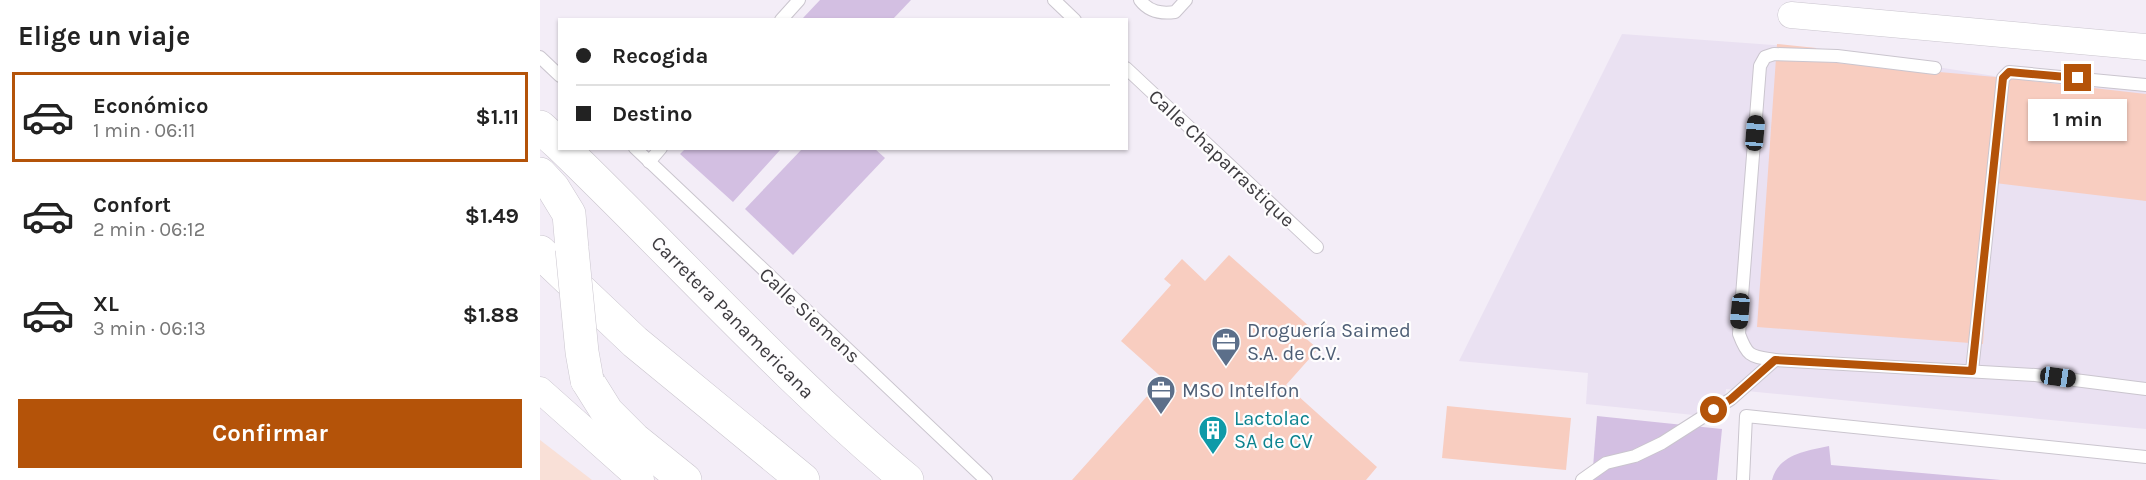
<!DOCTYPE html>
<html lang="es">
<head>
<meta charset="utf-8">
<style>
  body { margin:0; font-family:Karla,sans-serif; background:#f6f6f6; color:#222; height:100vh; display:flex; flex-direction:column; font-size:22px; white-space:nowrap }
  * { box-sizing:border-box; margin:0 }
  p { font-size:20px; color:#767676 }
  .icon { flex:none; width:33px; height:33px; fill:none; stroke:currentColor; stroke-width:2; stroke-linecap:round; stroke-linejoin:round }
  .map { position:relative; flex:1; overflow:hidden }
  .sheet { display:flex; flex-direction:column; background:#fff; width:540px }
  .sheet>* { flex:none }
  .guide { position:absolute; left:18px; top:18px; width:570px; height:132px; border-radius:0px; box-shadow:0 2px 4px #0004; display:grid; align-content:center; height:132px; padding:0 18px; background:#fff }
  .end { position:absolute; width:27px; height:27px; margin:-14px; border:8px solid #b45309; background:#fff; box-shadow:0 0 0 3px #fff }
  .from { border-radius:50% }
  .bubble { position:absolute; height:42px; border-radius:0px; background:#fff; box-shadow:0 2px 4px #0004; font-size:20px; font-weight:700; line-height:42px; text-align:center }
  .car { position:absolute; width:18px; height:36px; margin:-18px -9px; border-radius:8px; box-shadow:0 0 4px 2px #0007; background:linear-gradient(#222 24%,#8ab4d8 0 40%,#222 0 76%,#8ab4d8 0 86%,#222 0) }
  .guide b { display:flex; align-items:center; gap:21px; height:57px; font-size:22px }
  .guide b+b { border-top:2px solid #e0e0e0 }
  .guide i { width:15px; height:15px; background:#222 }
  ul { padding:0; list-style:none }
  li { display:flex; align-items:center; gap:18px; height:90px; margin:0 12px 9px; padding:0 6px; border:3px solid transparent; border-radius:0px }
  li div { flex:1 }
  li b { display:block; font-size:22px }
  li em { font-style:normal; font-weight:700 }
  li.on { border-color:#b45309 }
  li>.icon { width:54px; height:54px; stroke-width:1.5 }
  h2 { padding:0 18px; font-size:27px; line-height:72px }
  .action { display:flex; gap:12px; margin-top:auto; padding:12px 18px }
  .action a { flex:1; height:69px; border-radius:0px; background:#b45309; color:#fff; font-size:24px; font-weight:700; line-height:69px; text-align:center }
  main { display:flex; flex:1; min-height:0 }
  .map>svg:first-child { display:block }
  .built { fill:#eae1f2 }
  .industrial { fill:#f9e0d7 }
  .green { fill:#d3bfe2 }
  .building { fill:#f8cdc0 }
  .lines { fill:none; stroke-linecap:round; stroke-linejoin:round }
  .lane-casing { stroke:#cac5ce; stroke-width:14 }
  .street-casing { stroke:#cac5ce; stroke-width:27 }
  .primary-casing { stroke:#cac5ce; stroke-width:34 }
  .lane { stroke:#fff; stroke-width:12 }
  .street { stroke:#fff; stroke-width:26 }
  .primary { stroke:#fff; stroke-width:33 }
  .primary-bridge-casing { stroke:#cac5ce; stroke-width:34; stroke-linecap:butt }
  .primary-bridge { stroke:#fff; stroke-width:33 }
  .route { stroke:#b45309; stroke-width:8 }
  .labels { text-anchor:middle; stroke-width:4.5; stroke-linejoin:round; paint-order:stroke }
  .street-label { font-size:20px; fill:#3d3b3f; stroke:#fefdfe }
  .service-label { font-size:20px; fill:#4e5e75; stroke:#fefdfe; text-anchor:start }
  .culture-label { font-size:20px; fill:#0d838f; stroke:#fefdfe; text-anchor:start }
</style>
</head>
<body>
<main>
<section class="sheet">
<h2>Elige un viaje</h2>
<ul>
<li class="on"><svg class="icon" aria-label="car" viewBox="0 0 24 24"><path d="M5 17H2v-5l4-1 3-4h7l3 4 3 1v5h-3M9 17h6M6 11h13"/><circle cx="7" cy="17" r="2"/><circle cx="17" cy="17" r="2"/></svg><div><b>Económico</b><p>1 min · 06:11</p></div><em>$1.11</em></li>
<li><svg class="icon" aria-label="car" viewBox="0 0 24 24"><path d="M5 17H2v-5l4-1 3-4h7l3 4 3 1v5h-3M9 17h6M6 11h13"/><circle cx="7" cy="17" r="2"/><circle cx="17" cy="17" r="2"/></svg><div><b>Confort</b><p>2 min · 06:12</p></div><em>$1.49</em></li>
<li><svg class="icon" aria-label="car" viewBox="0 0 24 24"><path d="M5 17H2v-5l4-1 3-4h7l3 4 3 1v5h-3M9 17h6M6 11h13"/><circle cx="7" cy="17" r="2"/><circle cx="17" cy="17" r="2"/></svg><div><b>XL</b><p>3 min · 06:13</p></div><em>$1.88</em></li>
</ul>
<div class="action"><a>Confirmar</a></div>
</section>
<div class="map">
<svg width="1606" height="480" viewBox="0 0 1606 480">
  <rect width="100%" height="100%" fill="#f3edf7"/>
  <!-- built -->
  <path class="built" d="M1082 34 1276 48 1467 78 1606 91V429L1186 389 1183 418 1046 404 1048 373 919 361Z"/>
  <!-- industrial -->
  <path class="industrial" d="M0 440 52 480H0Z"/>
  <!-- green -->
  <g class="green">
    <path d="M280 0H371L353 19H264L263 18Z"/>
    <path d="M145 149V148L241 149 193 202 140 154Z"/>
    <path d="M262 149H335L345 158 253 255 205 209Z"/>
    <path d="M1057 416 1182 429 1177 480H1052Z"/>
    <path d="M1289 446 1291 465 1461 480H1232C1239 454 1266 451 1289 446Z"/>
  </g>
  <!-- building -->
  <g class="building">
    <path d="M1237 44 1276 48 1275 61 1467 78 1606 94V201L1455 183 1443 344 1217 327Z"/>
    <path d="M689 255 770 327 762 335 778 349 746 385 837 467 826 480H532L618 384 631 397 637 391 581 341 631 285 624 279 642 259 665 281Z"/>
    <path d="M907 406 1031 418 1026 470 902 458Z"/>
  </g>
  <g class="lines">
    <!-- lane casing -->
    <g class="lane-casing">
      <g id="lane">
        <path d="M514 0 535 20"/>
        <path d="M600 0C609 12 621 14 635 12L646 0"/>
        <path d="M241 20 259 0"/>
        <path d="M0 57 20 76"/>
        <path d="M586 68 777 247"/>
        <path d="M1395 68 1297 56 1234 54 1225 57 1220 66 1199 334C1208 358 1211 356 1235 360L1495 375 1606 389"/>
        <path d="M95 148 446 480"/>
        <path d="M109 162 121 148"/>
        <path d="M1432 371 1463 78 1469 72 1606 85"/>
        <path d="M1042 480 1066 463 1095 456 1122 443 1191 399 1235 360"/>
        <path d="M1203 480 1206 416 1606 457"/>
      </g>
    </g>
    <!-- street casing -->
    <g class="street-casing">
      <g id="street">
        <path d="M1251 15 1606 47"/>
        <path d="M0 390 101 480"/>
      </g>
    </g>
    <!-- primary casing -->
    <g class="primary-casing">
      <g id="primary">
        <path d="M0 127 20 145"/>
        <path d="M23 148C138 259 245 378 367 480"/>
        <path d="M0 174 13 188 29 214 32 249"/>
        <path d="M0 252 95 342 263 480"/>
        <path d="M47 380 67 412 94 439 145 480"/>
      </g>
    </g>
    <!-- lane -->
    <use href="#lane" class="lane"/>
    <!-- street -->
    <use href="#street" class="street"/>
    <!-- primary -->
    <use href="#primary" class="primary"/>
    <!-- primary-bridge casing -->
    <g class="primary-bridge-casing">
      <path id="primary-bridge" d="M32 249 42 352 47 380"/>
    </g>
    <!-- primary-bridge -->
    <use href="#primary-bridge" class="primary-bridge"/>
  </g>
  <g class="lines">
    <!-- route -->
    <path class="route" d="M1174 410 1191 399 1235 360 1432 371 1463 78 1469 72 1538 78"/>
  </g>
  <!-- icons -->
  <defs>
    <g id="office-pin" transform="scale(1.5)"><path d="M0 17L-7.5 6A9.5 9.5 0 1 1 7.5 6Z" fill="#5c6f8a" stroke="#fefdfe"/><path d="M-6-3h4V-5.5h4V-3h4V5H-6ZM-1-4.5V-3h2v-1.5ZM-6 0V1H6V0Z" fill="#fff"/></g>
    <g id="building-pin" transform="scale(1.5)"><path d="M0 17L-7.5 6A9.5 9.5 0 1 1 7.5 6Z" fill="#0f9aa8" stroke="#fefdfe"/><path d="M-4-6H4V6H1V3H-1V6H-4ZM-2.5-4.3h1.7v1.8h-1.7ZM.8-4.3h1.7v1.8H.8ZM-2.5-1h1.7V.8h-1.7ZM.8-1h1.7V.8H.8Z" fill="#fff"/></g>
  </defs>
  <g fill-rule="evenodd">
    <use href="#office-pin" x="686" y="342"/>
    <use href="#office-pin" x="621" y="390"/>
    <use href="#building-pin" x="673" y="430"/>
  </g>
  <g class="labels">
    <!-- street labels -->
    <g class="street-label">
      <text transform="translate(682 158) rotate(43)" y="7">Calle Chaparrastique</text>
      <text transform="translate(270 315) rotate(43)" y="7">Calle Siemens</text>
      <text transform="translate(193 317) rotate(45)" y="7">Carretera Panamericana</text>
    </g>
    <!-- service labels -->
    <g class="service-label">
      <text x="707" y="337">Droguería Saimed<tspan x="707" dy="23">S.A. de C.V.</tspan></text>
      <text x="642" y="397">MSO Intelfon</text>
    </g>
    <!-- culture labels -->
    <g class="culture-label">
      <text x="694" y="425">Lactolac<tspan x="694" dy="23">SA de CV</tspan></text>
    </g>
  </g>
</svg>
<i class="end from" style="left:1174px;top:410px"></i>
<i class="end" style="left:1538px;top:78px"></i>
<div class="bubble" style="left:1488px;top:99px;width:99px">1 min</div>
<i class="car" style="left:1215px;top:133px;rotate:5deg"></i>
<i class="car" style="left:1200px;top:311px;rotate:185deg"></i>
<i class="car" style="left:1518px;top:377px;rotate:98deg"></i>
<div class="guide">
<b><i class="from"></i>Recogida</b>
<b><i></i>Destino</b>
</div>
</div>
</main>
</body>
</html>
